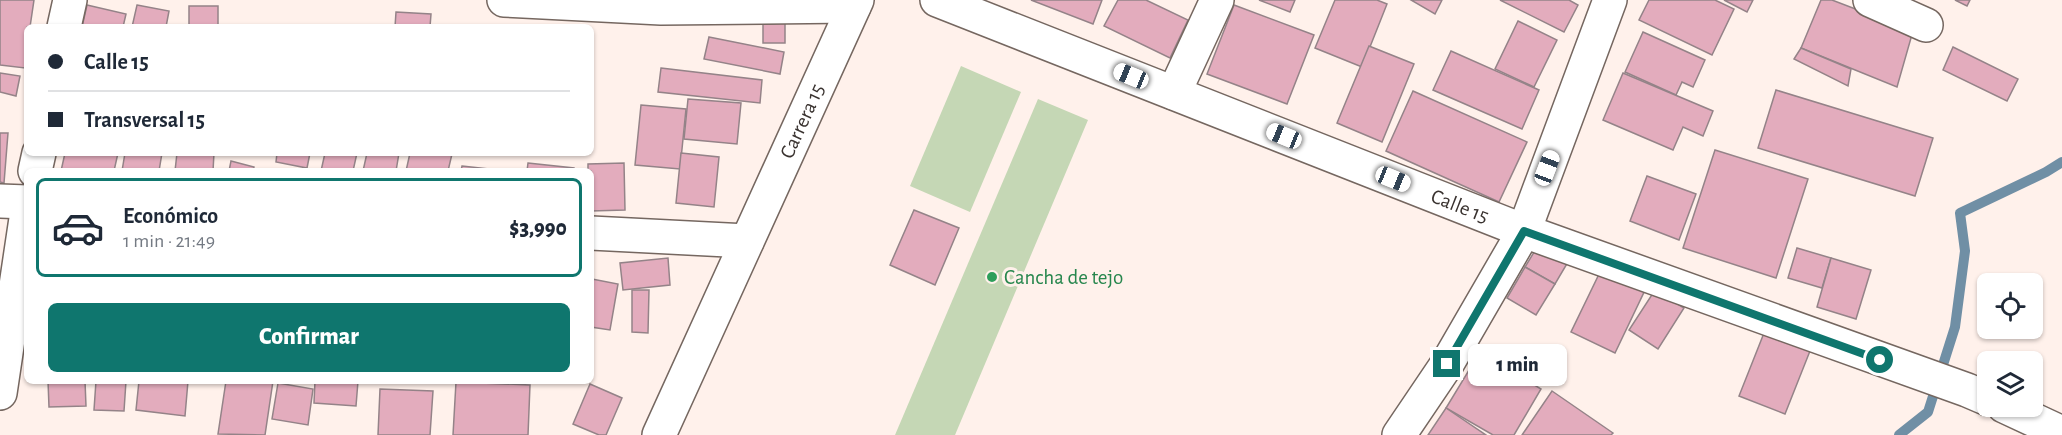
<!DOCTYPE html>
<html lang="es">
<head>
<meta charset="utf-8">
<style>
  body { margin:0; font-family:"Alegreya Sans",sans-serif; background:#f2f2f3; color:#1f2937; height:100vh; display:flex; flex-direction:column; font-size:22px; white-space:nowrap }
  * { box-sizing:border-box; margin:0 }
  p { font-size:20px; color:#747a83 }
  .icon { flex:none; width:33px; height:33px; fill:none; stroke:currentColor; stroke-width:2; stroke-linecap:round; stroke-linejoin:round }
  .map { position:relative; flex:1; overflow:hidden }
  .drawer { position:absolute; left:24px; top:168px; width:570px; height:216px; display:flex; flex-direction:column; background:#fff; border-radius:9px; box-shadow:0 2px 4px #0004 }
  .drawer>* { flex:none }
  .guide { position:absolute; left:24px; top:24px; width:570px; height:132px; border-radius:9px; box-shadow:0 2px 4px #0004; display:grid; align-content:center; height:132px; padding:0 24px; background:#fff }
  .fabs { position:absolute; left:1977px; top:273px; display:grid; gap:12px }
  .fabs a { display:grid; place-items:center; width:66px; height:66px; border-radius:9px; background:#fff; box-shadow:0 2px 4px #0004; font-size:30px }
  .end { position:absolute; width:27px; height:27px; margin:-14px; border:8px solid #0f766e; background:#fff; box-shadow:0 0 0 3px #fff }
  .from { border-radius:50% }
  .bubble { position:absolute; height:42px; border-radius:9px; background:#fff; box-shadow:0 2px 4px #0004; font-size:20px; font-weight:800; line-height:42px; text-align:center }
  .car { position:absolute; width:18px; height:36px; margin:-18px -9px; border-radius:8px; box-shadow:0 0 4px 2px #0007; background:linear-gradient(#fff 24%,#345 0 40%,#fff 0 76%,#345 0 86%,#fff 0) }
  .guide b { display:flex; align-items:center; gap:21px; height:57px; font-size:22px }
  .guide b+b { border-top:2px solid #e0e1e3 }
  .guide i { width:15px; height:15px; background:#1f2937 }
  ul { padding:10px 0 0; list-style:none }
  li { display:flex; align-items:center; gap:18px; height:99px; margin:0 12px 9px; padding:0 12px; border:3px solid transparent; border-radius:9px }
  li div { flex:1 }
  li b { display:block; font-size:22px }
  li em { font-style:normal; font-weight:800 }
  li.active { border-color:#0f766e }
  li>.icon { width:54px; height:54px; stroke-width:1.5 }
  .button { display:flex; gap:12px; margin-top:auto; padding:12px 24px }
  .button a { flex:1; height:69px; border-radius:9px; background:#0f766e; color:#fff; font-size:24px; font-weight:800; line-height:69px; text-align:center }
  .map>svg:first-child { display:block }
  .green { fill:#c5d7b5 }
  .lines { fill:none; stroke-linecap:round; stroke-linejoin:round }
  .stream { stroke:#708fa5; stroke-width:10 }
  .building { fill:#e3acbd; stroke:#948388; stroke-width:1.5 }
  .minor-casing { stroke:#756760; stroke-width:36 }
  .minor { stroke:#fff; stroke-width:33 }
  .route { stroke:#0f766e; stroke-width:8 }
  .leisure-dot { fill:#2e9e5b; stroke:#fff1eb; stroke-width:2 }
  .labels { text-anchor:middle; stroke-width:6; stroke-linejoin:round; paint-order:stroke }
  .street-label { font-size:21px; fill:#39322f; stroke:#fff1eb }
  .leisure-label { font-size:21px; fill:#27864d; stroke:#fff1eb; text-anchor:start }
</style>
</head>
<body>
<div class="map">
<svg width="2062" height="435" viewBox="0 0 2062 435">
  <rect width="100%" height="100%" fill="#fff1eb"/>
  <!-- green -->
  <g class="green">
    <path d="M961 66 1021 92 970 212 910 186Z"/>
    <path d="M1038 99 1088 120 955 435H895Z"/>
  </g>
  <g class="lines">
    <!-- stream -->
    <path class="stream" d="M1899 435 1928 412 1955 327 1965 251 1960 213 2046 172 2062 162"/>
  </g>
  <!-- building -->
  <g class="building">
    <path d="M0 0H34L30 27H27L25 68 0 65Z"/>
    <path d="M1031 0H1102L1093 24Z"/>
    <path d="M1118 0H1146L1188 20 1170 58 1104 26Z"/>
    <path d="M1259 0H1295L1290 12Z"/>
    <path d="M1335 0H1377L1387 4 1362 67 1315 48Z"/>
    <path d="M1411 0H1442L1435 14Z"/>
    <path d="M1500 0H1569L1578 5 1564 32Z"/>
    <path d="M1649 0H1715L1734 9 1712 55 1639 20Z"/>
    <path d="M1724 0H1753L1747 12Z"/>
    <path d="M1821 0H1832L1913 31 1897 87 1801 48Z"/>
    <path d="M1955 0H1970L1967 6Z"/>
    <path d="M87 5 126 14 123 27H82Z"/>
    <path d="M137 5 169 11 166 27H132Z"/>
    <path d="M1234 5 1314 35 1287 104 1207 74Z"/>
    <rect x="189" y="6" width="29" height="21"/>
    <path d="M396 12 431 14 430 27H395Z"/>
    <path d="M1518 21 1557 40 1534 87 1495 69Z"/>
    <path d="M785 23V43H763V24Z"/>
    <path d="M1643 32 1705 60 1693 87 1682 82 1676 95 1625 72Z"/>
    <path d="M709 37 784 52 780 74 704 59Z"/>
    <path d="M1369 46 1414 64 1382 142 1337 123Z"/>
    <path d="M1953 47 2018 79 2007 101 1943 70Z"/>
    <path d="M1801 48 1851 69 1848 86 1794 59Z"/>
    <path d="M1451 51 1539 90 1522 129 1433 90Z"/>
    <path d="M661 68 762 80 760 103 658 92Z"/>
    <path d="M0 73 20 76 16 96 0 92Z"/>
    <path d="M1623 73 1713 111 1703 136 1683 127 1673 150 1603 120Z"/>
    <path d="M1776 90 1933 138 1915 196 1758 148Z"/>
    <path d="M1413 91 1527 142 1499 202 1386 151Z"/>
    <path d="M688 99 741 103 737 144 684 139Z"/>
    <path d="M641 105 686 109 680 169 635 165Z"/>
    <path d="M0 133H8L4 183 0 182Z"/>
    <path d="M1715 150 1808 179 1776 278 1683 248Z"/>
    <path d="M65 153H118L114 171H61Z"/>
    <path d="M125 153H162L159 171H122Z"/>
    <path d="M177 153H214L213 171H175Z"/>
    <path d="M277 153H310L307 168 276 162Z"/>
    <path d="M325 153H357L353 171H321Z"/>
    <path d="M367 153H399L396 171H363Z"/>
    <path d="M410 153 452 154 448 171H406Z"/>
    <path d="M681 153 719 157 714 207 676 203Z"/>
    <path d="M231 161 254 167 253 171H229Z"/>
    <path d="M528 163 574 168V171H527Z"/>
    <path d="M624 163 625 210 591 211V171H588V164Z"/>
    <path d="M462 166 499 170 498 171H461Z"/>
    <path d="M1647 176 1696 194 1679 240 1630 221Z"/>
    <path d="M914 210 959 228 935 285 890 265Z"/>
    <path d="M1539 244 1568 262 1555 284 1525 267Z"/>
    <path d="M1797 248 1831 258 1822 288 1788 278Z"/>
    <path d="M668 258 670 285 623 290 620 263Z"/>
    <path d="M1831 258 1871 270 1856 319 1817 307Z"/>
    <path d="M1525 267 1555 284 1536 315 1507 298Z"/>
    <path d="M1602 268 1646 288 1615 353 1571 332Z"/>
    <path d="M592 279 618 284 610 330 591 327Z"/>
    <path d="M632 290H649L648 333 632 332Z"/>
    <path d="M1655 290 1684 308 1658 349 1629 330Z"/>
    <path d="M1764 333 1810 351 1785 414 1739 396Z"/>
    <path d="M1480 352 1541 389 1514 435H1493L1446 408Z"/>
    <path d="M48 381H85L86 406 49 407Z"/>
    <path d="M96 381H126L124 411 94 410Z"/>
    <path d="M139 381H188L185 416 136 410Z"/>
    <path d="M226 381H273L265 435 218 434Z"/>
    <path d="M315 381H358L356 406 314 403Z"/>
    <path d="M456 382 530 385 528 435H453Z"/>
    <path d="M278 383 313 389 308 425 272 419Z"/>
    <path d="M590 384 622 398 606 435H599L573 424Z"/>
    <path d="M380 389 433 391 430 435H378Z"/>
    <path d="M1552 391 1613 433 1611 435H1522Z"/>
    <path d="M1446 408 1486 435H1428Z"/>
  </g>
  <g class="lines">
    <!-- minor casing -->
    <g class="minor-casing">
      <g id="minor">
        <path d="M504 0 661 8 854 6"/>
        <path id="s1" d="M937 0 1524 231 1967 390 1988 399"/>
        <path d="M1870 0 1926 25"/>
        <path d="M64 27 70 0"/>
        <path d="M1174 93 1217 0"/>
        <path d="M35 171 39 153"/>
        <path d="M0 201 27 202"/>
        <path d="M591 233 747 241"/>
        <path d="M0 393 27 212"/>
        <path d="M2004 406 2062 433"/>
        <path id="s2" d="M659 435 857 0"/>
        <path d="M1399 435 1447 364 1524 231 1610 0"/>
      </g>
    </g>
    <!-- minor -->
    <use href="#minor" class="minor"/>
  </g>
  <g class="lines">
    <!-- route -->
    <path class="route" d="M1447 364 1524 231 1880 360"/>
  </g>
  <!-- markers -->
  <circle class="leisure-dot" cx="992" cy="277" r="6"/>
  <g class="labels">
    <!-- street labels -->
    <g class="street-label">
      <text dy="7" stroke="none"><textPath href="#s2" startOffset="345">Carrera 15</textPath></text>
      <text dy="7" stroke="none"><textPath href="#s1" startOffset="562">Calle 15</textPath></text>
    </g>
    <!-- leisure labels -->
    <g class="leisure-label">
      <text x="1004" y="284">Cancha de tejo</text>
    </g>
  </g>
</svg>
<div class="fabs">
<a><svg class="icon" aria-label="locate" viewBox="0 0 24 24"><circle cx="12" cy="12" r="6"/><path d="M12 2v4M12 18v4M2 12h4M18 12h4"/></svg></a>
<a><svg class="icon" aria-label="layers" viewBox="0 0 24 24"><path d="M12 4l9 5-9 5-9-5zM3 14l9 5 9-5"/></svg></a>
</div>
<i class="end from" style="left:1880px;top:360px"></i>
<i class="end" style="left:1447px;top:364px"></i>
<div class="bubble" style="left:1468px;top:344px;width:99px">1 min</div>
<i class="car" style="left:1131px;top:76px;rotate:292deg"></i>
<i class="car" style="left:1284px;top:136px;rotate:292deg"></i>
<i class="car" style="left:1547px;top:168px;rotate:21deg"></i>
<i class="car" style="left:1393px;top:179px;rotate:112deg"></i>
<div class="guide">
<b><i class="from"></i>Calle 15</b>
<b><i></i>Transversal 15</b>
</div>
<section class="drawer">
<ul>
<li class="active"><svg class="icon" aria-label="car" viewBox="0 0 24 24"><path d="M5 17H2v-5l4-1 3-4h7l3 4 3 1v5h-3M9 17h6M6 11h13"/><circle cx="7" cy="17" r="2"/><circle cx="17" cy="17" r="2"/></svg><div><b>Económico</b><p>1 min · 21:49</p></div><em>$3,990</em></li>
</ul>
<div class="button"><a>Confirmar</a></div>
</section>
</div>
</body>
</html>
